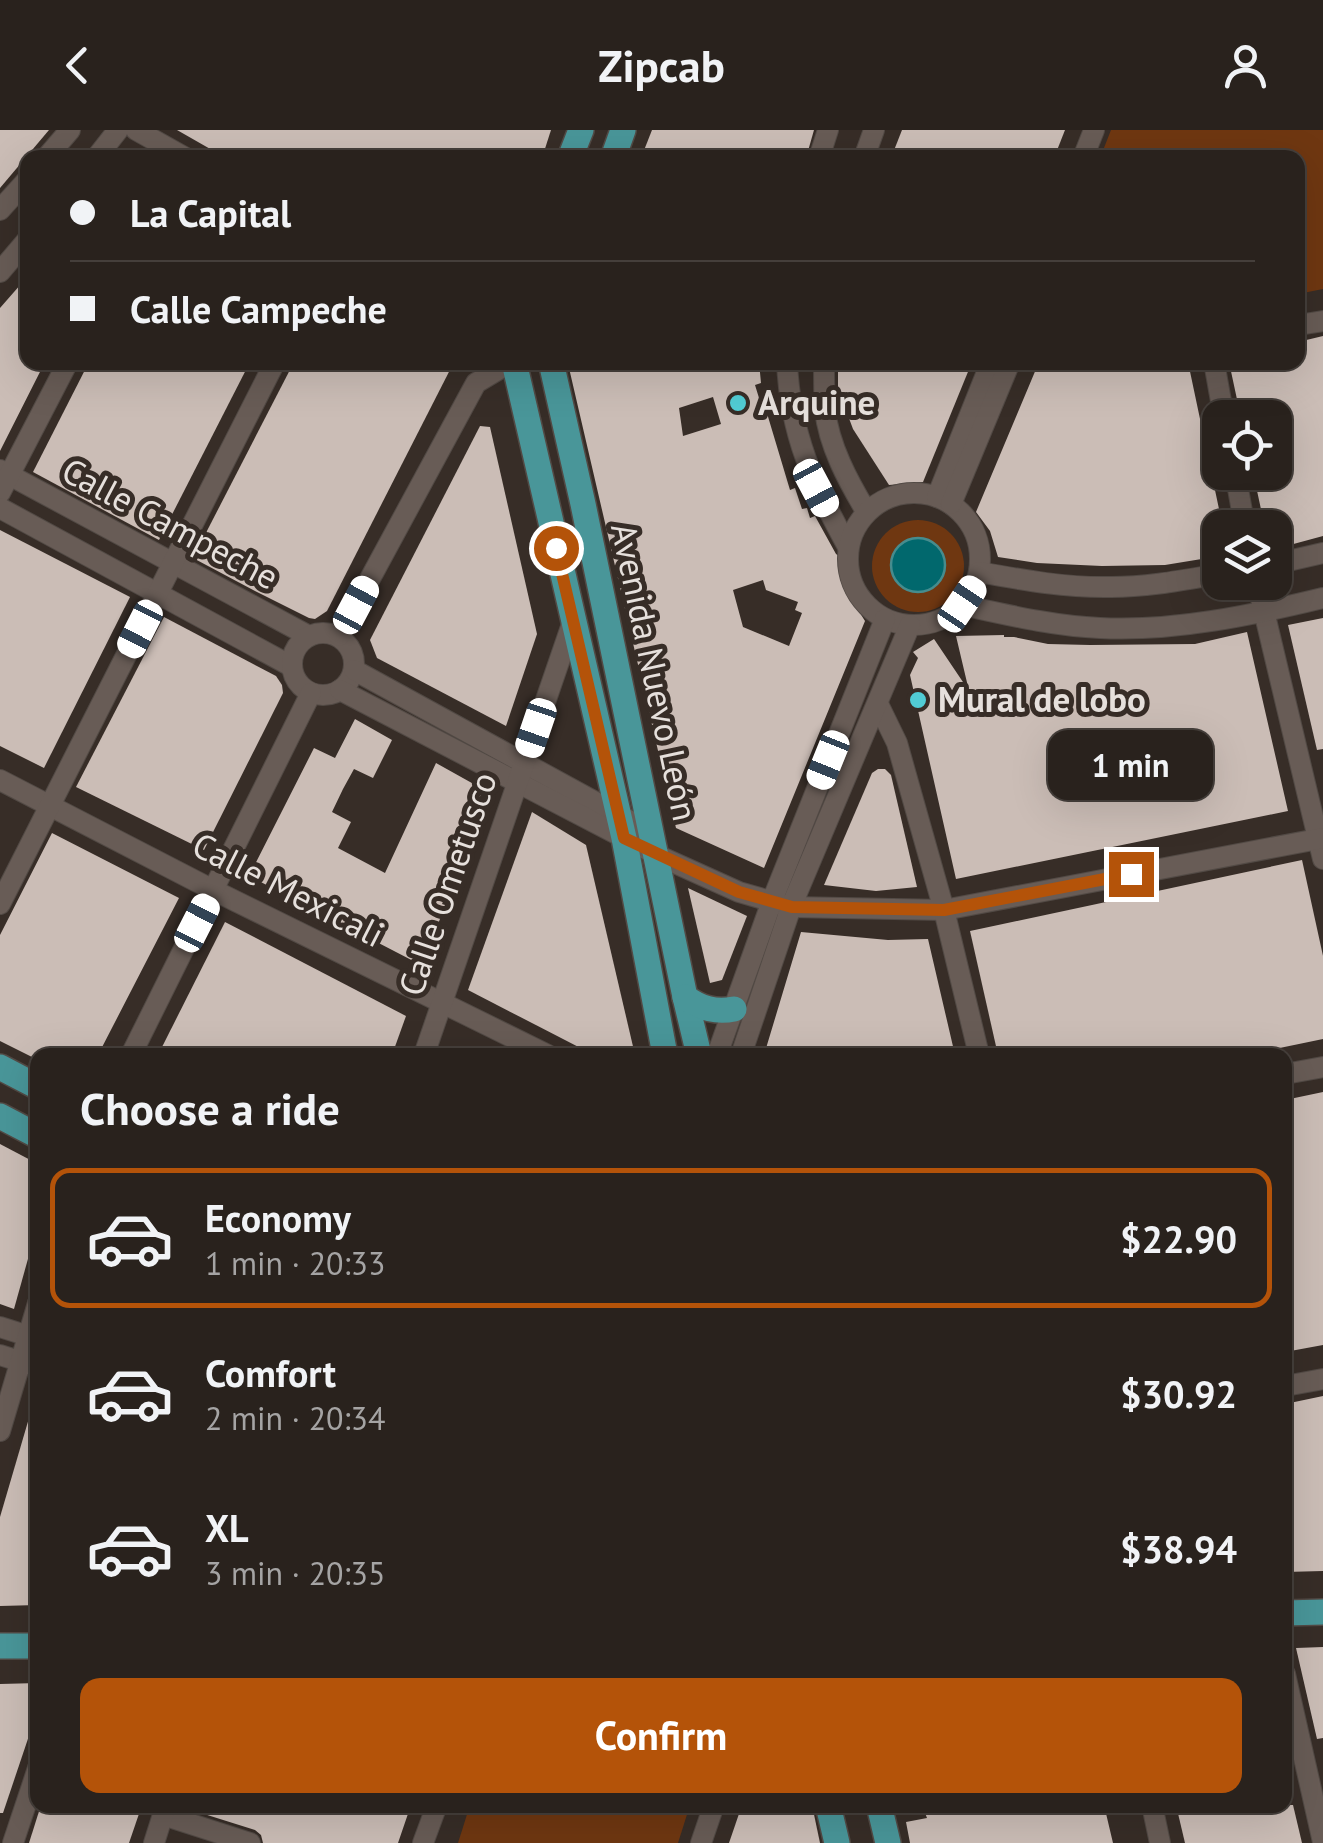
<!DOCTYPE html>
<html lang="en">
<head>
<meta charset="utf-8">
<style>
  body { margin:0; font-family:"PT Sans",sans-serif; background:#312a26; color:#f1f3f6; height:100vh; display:flex; flex-direction:column; font-size:38px; white-space:nowrap }
  * { box-sizing:border-box; margin:0 }
  p { font-size:32px; color:#a5a4a4 }
  .icon { flex:none; width:55px; height:55px; fill:none; stroke:currentColor; stroke-width:2; stroke-linecap:round; stroke-linejoin:round }
  .map { position:relative; flex:1; overflow:hidden }
  .panel { position:absolute; left:30px; top:918px; width:1262px; height:765px; display:flex; flex-direction:column; background:#29221d; border-radius:20px; box-shadow:0 10px 40px #0002,0 0 0 2px #453f3b }
  .panel>* { flex:none }
  .hud { position:absolute; left:20px; top:20px; width:1285px; height:220px; border-radius:20px; box-shadow:0 10px 40px #0002,0 0 0 2px #453f3b; display:grid; align-content:center; height:220px; padding:0 50px; background:#29221d }
  .controls { position:absolute; left:1202px; top:270px; display:grid; gap:20px }
  .controls a { display:grid; place-items:center; width:90px; height:90px; border-radius:20px; background:#29221d; box-shadow:0 10px 40px #0002,0 0 0 2px #453f3b; font-size:50px }
  .end { position:absolute; width:45px; height:45px; margin:-22px; border:12px solid #b45309; background:#fff; box-shadow:0 0 0 5px #fff }
  .from { border-radius:50% }
  .bubble { position:absolute; height:70px; border-radius:20px; background:#29221d; box-shadow:0 10px 40px #0002,0 0 0 2px #453f3b; font-size:32px; font-weight:700; line-height:70px; text-align:center }
  .car { position:absolute; width:30px; height:60px; margin:-30px -15px; border-radius:12px; box-shadow:0 0 8px 2px #0007; background:linear-gradient(#fff 24%,#345 0 40%,#fff 0 76%,#345 0 86%,#fff 0) }
  .hud b { display:flex; align-items:center; gap:35px; height:95px; font-size:38px }
  .hud b+b { border-top:2px solid #453f3b }
  .hud i { width:25px; height:25px; background:#f1f3f6 }
  ul { padding:0; list-style:none }
  li { display:flex; align-items:center; gap:30px; height:140px; margin:0 20px 15px; padding:0 30px; border:5px solid transparent; border-radius:20px }
  li div { flex:1 }
  li b { display:block; font-size:38px }
  li em { font-style:normal; font-weight:700 }
  li.on { border-color:#b45309 }
  li>.icon { width:90px; height:90px; stroke-width:1.5 }
  h2 { padding:0 50px; font-size:45px; line-height:120px }
  .cta { display:flex; gap:20px; margin-top:auto; padding:20px 50px }
  .cta a { flex:1; height:115px; border-radius:20px; background:#b45309; color:#fff; font-size:40px; font-weight:700; line-height:115px; text-align:center }
  header { display:flex; justify-content:space-between; align-items:center; height:130px; padding:0 50px; background:#29221d; font-size:45px; font-weight:700 }
  .map>svg:first-child { display:block }
  .green { fill:#6f3711 }
  .water { fill:#01686d; stroke:#468c8e; stroke-width:2.5 }
  .building { fill:#cbbdb6; fill-rule:evenodd }
  .lines { fill:none; stroke-linecap:round; stroke-linejoin:round }
  .minor-casing { stroke:#524a45; stroke-width:22 }
  .major-casing { stroke:#524a45; stroke-width:28 }
  .minor { stroke:#685c56; stroke-width:20 }
  .major { stroke:#499699; stroke-width:25 }
  .route { stroke:#b45309; stroke-width:12 }
  .poi-dot { fill:#51ccd4; stroke:#372d27; stroke-width:4 }
  .labels { text-anchor:middle; stroke-width:10; stroke-linejoin:round; paint-order:stroke }
  .poi-label { font-size:35px; font-weight:bold; fill:#e6e0dc; stroke:#372d27; text-anchor:start }
  .street-label { font-size:35px; fill:#e6e0dc; stroke:#372d27 }
</style>
</head>
<body>
<header><svg class="icon" aria-label="back" viewBox="0 0 24 24"><path d="M15 5l-7 7 7 7"/></svg>Zipcab<svg class="icon" aria-label="person" viewBox="0 0 24 24"><circle cx="12" cy="8" r="4"/><path d="M4 21q1-7 8-7t8 7"/></svg></header>
<div class="map">
<svg width="1323" height="1713" viewBox="0 0 1323 1713">
  <rect width="100%" height="100%" fill="#372d27"/>
  <!-- green -->
  <g class="green">
    <path d="M1111 0H1323V159L1298 164V28H1100Z"/>
    <circle cx="918" cy="436" r="46"/>
    <path d="M470 1675H690L678 1713H458Z"/>
  </g>
  <!-- water -->
  <circle class="water" cx="918" cy="435" r="27"/>
  <!-- building -->
  <g class="building">
    <path d="M0 0H49L0 58Z"/>
    <path d="M177 0H551L542 28H226Z"/>
    <path d="M652 0H814L806 28H641Z"/>
    <path d="M902 0H1065L1054 28H891Z"/>
    <path d="M28 146V232H45L0 321V178Z"/>
    <path d="M1323 206V406L1275 419V398H1265L1253 342H1275V288H1241L1229 232H1298V212Z"/>
    <path d="M89 232H250L159 410 33 342Z"/>
    <path d="M294 232H454L327 481 315 489 309 488 255 461 193 428Z"/>
    <path d="M609 232H759L761 253 755 255 763 281 766 280 790 360 795 358 802 379 807 378 810 388 815 386 836 424 843 429 848 464 865 491 764 738 676 698 569 238ZM713 267 721 294 683 306 679 278ZM763 450 766 460 798 472 795 480 802 483 789 516 743 497 733 460Z"/>
    <path d="M838 232H972L923 352 889 355 853 299 838 259Z"/>
    <path d="M1039 232H1188L1223 398H1220V426L1165 435 1102 436 1037 433 998 427 990 401 976 382Z"/>
    <path d="M480 296 490 297 537 504 506 596 377 528 370 510Z"/>
    <path d="M0 400 130 467 44 638 0 616Z"/>
    <path d="M164 487 276 546 282 555 283 563 204 720 76 657Z"/>
    <path d="M1323 488V619L1317 620 1288 495Z"/>
    <path d="M1247 502 1288 681 956 749 910 545 918 528 913 522 934 509 969 561 956 506 1004 505V507H1014L1048 514 1090 515 1195 514Z"/>
    <path d="M355 589 392 610 373 648 354 639 343 659 332 682 351 692 338 718 385 743 436 633 479 657 482 662 471 686 474 688 458 730 461 731 442 774 445 775 423 836 249 746 314 618 335 628Z"/>
    <path d="M878 639H885L891 645 917 757 876 761 824 755 872 643Z"/>
    <path d="M532 682 586 715 635 925H594L468 860Z"/>
    <path d="M52 703 179 768 98 925H38V930L0 911V805Z"/>
    <path d="M1302 730 1323 826V909L1246 925H998L970 801Z"/>
    <path d="M688 758 747 786 722 850 710 853Z"/>
    <path d="M225 792 406 886 392 925H158Z"/>
    <path d="M801 802 888 810 928 809 955 925H764Z"/>
    <path d="M1323 962V1215L1285 1222V970Z"/>
    <path d="M0 1014 38 1034V1093L14 1179 0 1174Z"/>
    <path d="M1323 1266V1441L1285 1442V1274Z"/>
    <path d="M34 1271H38V1475L0 1476V1387Z"/>
    <path d="M1323 1517V1608L1317 1609 1296 1518Z"/>
    <path d="M38 1553V1579L3 1683H0V1554Z"/>
    <path d="M41 1675H142L129 1713H29Z"/>
    <path d="M186 1675H411L398 1713H263L261 1705 255 1700 185 1678Z"/>
    <path d="M742 1675H812L820 1713H729Z"/>
    <path d="M922 1675H1104L1113 1713H910L906 1692 927 1688Z"/>
    <path d="M1176 1675H1293L1302 1713H1185Z"/>
  </g>
  <g class="lines">
    <!-- minor casing -->
    <g class="minor-casing">
      <g id="minor">
        <path d="M136 0 186 28"/>
        <path d="M46 28 70 0"/>
        <path d="M96 28 118 0"/>
        <path d="M819 28 828 0"/>
        <path d="M864 28 874 0"/>
        <path d="M1083 28 1094 0"/>
        <path d="M0 80 28 49"/>
        <path d="M0 142 28 109"/>
        <path d="M1298 195 1323 191"/>
        <path d="M787 232C790 305 814 355 848 417"/>
        <path d="M824 232C824 248 824 264 825 280 829 316 848 351 866 381"/>
        <path d="M1214 232 1224 288"/>
        <path d="M0 340 309 506"/>
        <path d="M1235 342 1245 398"/>
        <circle cx="914" cy="429" r="66"/>
        <path d="M0 363 68 232"/>
        <path d="M937 367 991 232"/>
        <path d="M951 374 1010 232"/>
        <path d="M0 378 291 536"/>
        <path d="M1275 434 1323 423"/>
        <path d="M979 442C1023 450 1066 458 1111 457 1148 457 1184 450 1220 444"/>
        <path d="M1257 452 1323 729"/>
        <path d="M962 475C1008 485 1053 496 1100 498 1172 502 1253 485 1323 468"/>
        <circle cx="323" cy="534" r="31"/>
        <path d="M339 506 476 253 511 232"/>
        <path d="M354 540 652 703"/>
        <path d="M340 560 657 725 739 762 791 777 944 780 1323 708"/>
        <path d="M878 574 897 613 944 780 979 925"/>
        <path d="M0 650 213 760 548 925"/>
        <path d="M0 774 275 232"/>
        <path d="M131 925 311 563"/>
        <path d="M424 925 573 491"/>
        <path d="M717 925 772 771 885 489"/>
        <path d="M741 925 791 777 910 495"/>
        <path d="M1285 944 1323 937"/>
        <path d="M0 1197 38 1209"/>
        <path d="M0 1225 38 1237"/>
        <path d="M1285 1256 1323 1249"/>
        <path d="M0 1301 38 1173"/>
        <path d="M1285 1544 1323 1712"/>
        <path d="M1152 1675 1160 1713"/>
        <path d="M163 1685 250 1713"/>
        <path d="M13 1713 38 1638"/>
        <path d="M154 1713 166 1675"/>
        <path d="M423 1713 437 1675"/>
        <path d="M701 1713 714 1675"/>
      </g>
    </g>
    <!-- major casing -->
    <g class="major-casing">
      <g id="major">
        <path d="M570 28 581 0"/>
        <path d="M613 28 623 0"/>
        <path d="M514 232 624 708 665 925"/>
        <path d="M551 232 583 374 685 867 699 925"/>
        <path d="M685 867C700 878 715 883 734 879"/>
        <path d="M0 937 38 957"/>
        <path d="M0 986 38 1006"/>
        <path d="M1285 1483 1323 1482"/>
        <path d="M0 1516H38"/>
        <path d="M828 1675 837 1713"/>
        <path d="M879 1675 888 1713"/>
      </g>
    </g>
    <!-- minor -->
    <use href="#minor" class="minor"/>
    <!-- major -->
    <use href="#major" class="major"/>
  </g>
  <g class="lines">
    <!-- route -->
    <path class="route" d="M556 418 624 708 739 762 792 777 944 780 1131 744"/>
  </g>
  <!-- markers -->
  <g class="poi-dot">
    <circle cx="738" cy="273" r="10"/>
    <circle cx="918" cy="570" r="10"/>
  </g>
  <g class="labels">
    <!-- poi labels -->
    <g class="poi-label">
      <text x="758" y="285">Arquine</text>
      <text x="938" y="582">Mural de lobo</text>
    </g>
    <!-- street labels -->
    <g class="street-label">
      <text transform="translate(170 394) rotate(28)" y="12">Calle Campeche</text>
      <text transform="translate(654 542) rotate(78)" y="12">Avenida Nuevo León</text>
      <text transform="translate(448 754) rotate(-71)" y="12">Calle Ometusco</text>
      <text transform="translate(288 760) rotate(27)" y="12">Calle Mexicali</text>
    </g>
  </g>
</svg>
<div class="controls">
<a><svg class="icon" aria-label="locate" viewBox="0 0 24 24"><circle cx="12" cy="12" r="6"/><path d="M12 2v4M12 18v4M2 12h4M18 12h4"/></svg></a>
<a><svg class="icon" aria-label="layers" viewBox="0 0 24 24"><path d="M12 4l9 5-9 5-9-5zM3 14l9 5 9-5"/></svg></a>
</div>
<i class="end from" style="left:556px;top:418px"></i>
<i class="end" style="left:1131px;top:744px"></i>
<div class="bubble" style="left:1048px;top:600px;width:165px">1 min</div>
<i class="car" style="left:816px;top:358px;rotate:152deg"></i>
<i class="car" style="left:962px;top:474px;rotate:34deg"></i>
<i class="car" style="left:356px;top:475px;rotate:28deg"></i>
<i class="car" style="left:140px;top:499px;rotate:207deg"></i>
<i class="car" style="left:536px;top:598px;rotate:199deg"></i>
<i class="car" style="left:828px;top:630px;rotate:202deg"></i>
<i class="car" style="left:197px;top:793px;rotate:27deg"></i>
<div class="hud">
<b><i class="from"></i>La Capital</b>
<b><i></i>Calle Campeche</b>
</div>
<section class="panel">
<h2>Choose a ride</h2>
<ul>
<li class="on"><svg class="icon" aria-label="car" viewBox="0 0 24 24"><path d="M5 17H2v-5l4-1 3-4h7l3 4 3 1v5h-3M9 17h6M6 11h13"/><circle cx="7" cy="17" r="2"/><circle cx="17" cy="17" r="2"/></svg><div><b>Economy</b><p>1 min · 20:33</p></div><em>$22.90</em></li>
<li><svg class="icon" aria-label="car" viewBox="0 0 24 24"><path d="M5 17H2v-5l4-1 3-4h7l3 4 3 1v5h-3M9 17h6M6 11h13"/><circle cx="7" cy="17" r="2"/><circle cx="17" cy="17" r="2"/></svg><div><b>Comfort</b><p>2 min · 20:34</p></div><em>$30.92</em></li>
<li><svg class="icon" aria-label="car" viewBox="0 0 24 24"><path d="M5 17H2v-5l4-1 3-4h7l3 4 3 1v5h-3M9 17h6M6 11h13"/><circle cx="7" cy="17" r="2"/><circle cx="17" cy="17" r="2"/></svg><div><b>XL</b><p>3 min · 20:35</p></div><em>$38.94</em></li>
</ul>
<div class="cta"><a>Confirm</a></div>
</section>
</div>
</body>
</html>
